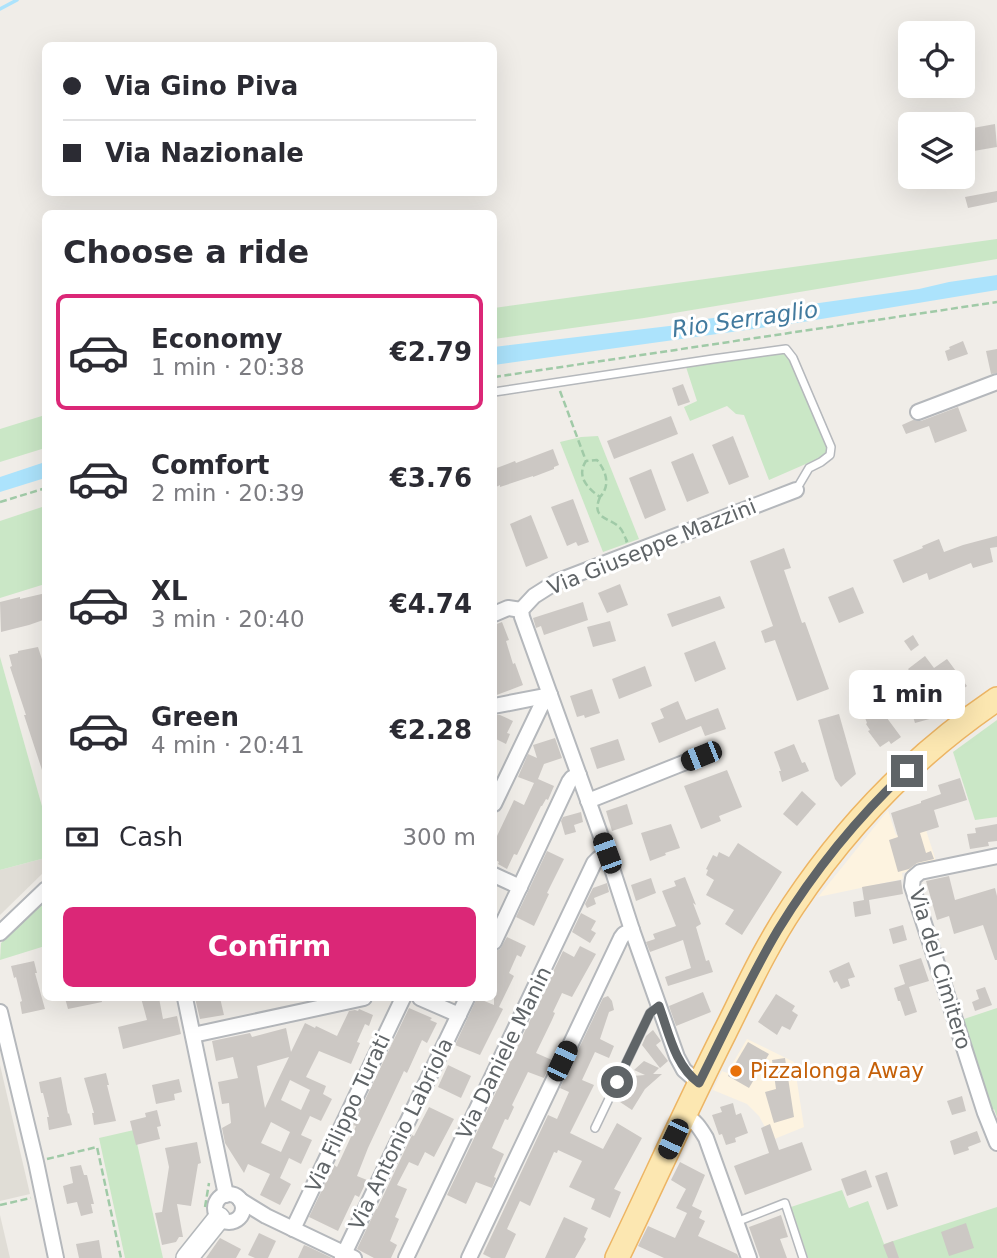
<!DOCTYPE html>
<html lang="en">
<head>
<meta charset="utf-8">
<style>
  body { margin:0; font-family:"DejaVu Sans",sans-serif; background:#f7f7f7; color:#2b2b33; height:100vh; display:flex; flex-direction:column; font-size:26px; white-space:nowrap }
  * { box-sizing:border-box; margin:0 }
  p { font-size:23px; color:#7c7c81 }
  .icon { flex:none; width:38px; height:38px; fill:none; stroke:currentColor; stroke-width:2; stroke-linecap:round; stroke-linejoin:round }
  .map { position:relative; flex:1; overflow:hidden }
  .drawer { position:absolute; left:42px; top:210px; width:455px; height:791px; display:flex; flex-direction:column; background:#fff; border-radius:10px; box-shadow:0 7px 28px #0002 }
  .drawer>* { flex:none }
  .guide { position:absolute; left:42px; top:42px; width:455px; height:154px; border-radius:10px; box-shadow:0 7px 28px #0002; display:grid; align-content:center; height:154px; padding:0 21px; background:#fff }
  .buttons { position:absolute; left:898px; top:21px; display:grid; gap:14px }
  .buttons a { display:grid; place-items:center; width:77px; height:77px; border-radius:10px; background:#fff; box-shadow:0 7px 28px #0002; font-size:35px }
  .end { position:absolute; width:32px; height:32px; margin:-16px; border:9px solid #5f6467; background:#fff; box-shadow:0 0 0 4px #fff }
  .from { border-radius:50% }
  .bubble { position:absolute; height:49px; border-radius:10px; background:#fff; box-shadow:0 7px 28px #0002; font-size:23px; font-weight:700; line-height:49px; text-align:center }
  .car { position:absolute; width:21px; height:42px; margin:-21px -10px; border-radius:9px; box-shadow:0 0 5px 2px #0007; background:linear-gradient(#222 24%,#8ab4d8 0 40%,#222 0 76%,#8ab4d8 0 86%,#222 0) }
  .guide b { display:flex; align-items:center; gap:24px; height:66px; font-size:26px }
  .guide b+b { border-top:2px solid #e1e1e2 }
  .guide i { width:18px; height:18px; background:#2b2b33 }
  ul { padding:0; list-style:none }
  li { display:flex; align-items:center; gap:21px; height:116px; margin:0 14px 10px; padding:0 7px; border:4px solid transparent; border-radius:10px }
  li div { flex:1 }
  li b { display:block; font-size:26px }
  li em { font-style:normal; font-weight:700 }
  li.active { border-color:#db2777 }
  li>.icon { width:63px; height:63px; stroke-width:1.5 }
  h2 { padding:0 21px; font-size:32px; line-height:84px }
  .pay { display:flex; align-items:center; gap:18px; height:77px; padding:0 21px; font-size:26px }
  .pay p { margin-inline-start:auto }
  .action { display:flex; gap:14px; margin-top:auto; padding:14px 21px }
  .action a { flex:1; height:80px; border-radius:10px; background:#db2777; color:#fff; font-size:28px; font-weight:700; line-height:80px; text-align:center }
  .map>svg:first-child { display:block }
  .commercial { fill:#fdf3e0 }
  .education { fill:#e0ddd6 }
  .green { fill:#cae7c6 }
  .water { fill:#ace3fc }
  .lines { fill:none; stroke-linecap:round; stroke-linejoin:round }
  .stream { stroke:#ace3fc; stroke-width:3.5 }
  .building { fill:#ccc8c4; fill-rule:evenodd }
  .lane-casing { stroke:#b5b8bc; stroke-width:10 }
  .street-casing { stroke:#b5b8bc; stroke-width:18 }
  .secondary-casing { stroke:#b4b8bb; stroke-width:24 }
  .primary-casing { stroke:#edb564; stroke-width:26 }
  .path { stroke:#a0caa7; stroke-width:2.5; stroke-dasharray:7 3.5; stroke-linecap:butt }
  .lane { stroke:#fff; stroke-width:7 }
  .street { stroke:#fff; stroke-width:14 }
  .secondary { stroke:#fff; stroke-width:21 }
  .primary { stroke:#fce7b1; stroke-width:23 }
  .route { stroke:#5f6467; stroke-width:9 }
  .food-dot { fill:#e8710a; stroke:#fff; stroke-width:2.5 }
  .labels { text-anchor:middle; stroke-width:6; stroke-linejoin:round; paint-order:stroke }
  .street-label { font-size:21px; fill:#5f6467; stroke:#fff }
  .food-label { font-size:21px; fill:#c56008; stroke:#fff; text-anchor:start }
  .water-label { font-size:23px; font-style:italic; fill:#427a9e; stroke:#fff }
</style>
</head>
<body>
<div class="map">
<svg width="997" height="1258" viewBox="0 0 997 1258">
  <rect width="100%" height="100%" fill="#f0ede8"/>
  <!-- commercial -->
  <g class="commercial">
    <path d="M888 810 896 835 925 827 937 864 902 873 903 879 818 897Z"/>
    <path d="M747 1039 794 1062 804 1127 772 1140 759 1116 747 1104 713 1090 722 1071 727 1073Z"/>
  </g>
  <!-- education -->
  <g class="education">
    <path d="M45 858V871L0 915V870Z"/>
    <path d="M0 1065 30 1194 0 1201Z"/>
    <path d="M0 1215 10 1258H0Z"/>
  </g>
  <!-- green -->
  <g class="green">
    <path d="M997 239V259L644 318 494 339V308Z"/>
    <path d="M784 353 790 357 826 445 827 452 824 456 769 480 744 415 736 414 727 406 690 421 684 407 697 401 686 367Z"/>
    <path d="M45 415V448L0 462V429Z"/>
    <path d="M598 436 639 539 603 552 560 442 581 437Z"/>
    <path d="M45 506V584L0 598V521Z"/>
    <path d="M0 657 45 817V858L0 870Z"/>
    <path d="M997 720V817L975 820 953 752Z"/>
    <path d="M45 901V946L0 960 1 943Z"/>
    <path d="M997 1008V1117L994 1109 989 1111 961 1020Z"/>
    <path d="M134 1130 163 1258H125L99 1138Z"/>
    <path d="M842 1190 849 1208 868 1201 884 1244 997 1207V1258H808L791 1207Z"/>
  </g>
  <!-- water -->
  <g class="water">
    <path d="M997 275V290L803 322 494 365V347L686 324 699 320 919 289 949 282Z"/>
    <path d="M45 462V478L0 492V477Z"/>
  </g>
  <g class="lines">
    <!-- stream -->
    <path class="stream" d="M0 9 17 0"/>
  </g>
  <!-- building -->
  <g class="building">
    <path d="M995 124 997 147 962 153V130Z"/>
    <path d="M997 191V202L968 208 965 197Z"/>
    <path d="M963 341 968 354 948 361 945 351 950 349 949 347Z"/>
    <path d="M997 349V373L991 374 986 351Z"/>
    <path d="M683 384 690 402 678 406 672 388Z"/>
    <path d="M958 407 967 431 935 443 929 426 906 434 902 425 913 420 921 421Z"/>
    <path d="M671 416 678 434 614 459 607 441Z"/>
    <path d="M733 436 749 477 729 485 712 445Z"/>
    <path d="M553 449 559 465 554 467V469L533 477V476L500 487V485L494 488V469L515 461 516 463Z"/>
    <path d="M693 453 709 493 687 502 671 462Z"/>
    <path d="M651 469 666 510 645 519 629 478Z"/>
    <path d="M573 499 589 542 578 546 576 542 567 546 551 507Z"/>
    <path d="M531 515 548 558 526 567 510 524Z"/>
    <path d="M997 536V547L990 548 993 562 973 568 971 563 929 580 927 573 903 583 893 560 923 548 922 546 939 539 944 552 963 545Z"/>
    <path d="M784 548 791 568 784 570 802 623 805 622 829 689 797 701 775 640 765 643 761 631 773 626 750 561Z"/>
    <path d="M620 584 628 605 607 613 598 593Z"/>
    <path d="M853 587 864 613 839 623 828 597Z"/>
    <path d="M46 593V619L29 625 1 632 0 602 20 597V599Z"/>
    <path d="M720 596 725 608 672 627 667 614Z"/>
    <path d="M583 602 588 620 544 635 541 626 536 628 533 618Z"/>
    <path d="M610 621 616 641 593 647 587 627Z"/>
    <path d="M502 622 509 640 506 641 513 664 515 663 523 685 494 696V686L497 685 494 677V625Z"/>
    <path d="M913 635 919 645 911 651 904 641Z"/>
    <path d="M715 641 726 669 695 682 684 653Z"/>
    <path d="M38 647 46 672V772L43 773 24 715H26L10 667 12 666 9 655 18 653V651Z"/>
    <path d="M925 656 934 668 947 659 967 686 952 697 949 694 941 700 926 681 921 685 908 669Z"/>
    <path d="M645 666 652 686 619 699 612 679Z"/>
    <path d="M874 678 884 714 901 737 891 744 889 741 880 747 868 731 870 730 866 724 867 723 862 710 864 709 857 684Z"/>
    <path d="M592 689 600 713 585 718 584 715 577 717 570 696Z"/>
    <path d="M678 701 686 720 718 708 726 729 705 736 701 726 659 743 651 723 664 718 660 709Z"/>
    <path d="M930 706 933 718 915 723 911 710Z"/>
    <path d="M839 714 856 774 841 787 835 779 818 720Z"/>
    <path d="M494 715H500L513 721 507 733 510 734 506 744 494 738Z"/>
    <path d="M555 738 562 758 544 764 538 779 554 786 548 800 546 799 542 806H541L517 855 514 854 507 869 498 864 499 862 494 859V834L497 836 514 800 524 805 534 783 518 777 528 754 537 758 533 745Z"/>
    <path d="M618 739 625 760 597 769 590 748Z"/>
    <path d="M794 744 802 763 805 762 809 771 782 782 779 771H781L774 752Z"/>
    <path d="M727 770 742 807 719 816 721 821 701 829 684 786Z"/>
    <path d="M960 778 967 800 934 810 939 827 920 833 926 853 931 851 934 859 917 863 909 869 898 872 889 840 898 837 891 813 921 803V801L941 794 938 785Z"/>
    <path d="M802 791 816 804 797 826 783 814Z"/>
    <path d="M627 804 633 824 612 831 606 811Z"/>
    <path d="M581 812 583 822 574 825 576 832 565 835 561 821 563 817Z"/>
    <path d="M671 824 680 848 665 853 666 855 650 861 641 833Z"/>
    <path d="M997 824V841L988 842 989 846 970 849 967 834 976 833 975 828Z"/>
    <path d="M738 843 782 872 742 935 725 924 734 910 706 895 714 880 706 875 708 870 706 869 713 855 717 857 719 852 729 857Z"/>
    <path d="M547 851 564 859 547 893 549 894 534 926 516 917Z"/>
    <path d="M949 876 955 900 995 888 997 896V960H995L983 925 954 934 949 916 937 920 926 881Z"/>
    <path d="M685 877 696 905 693 903 701 924 696 927 706 961 709 960 713 972 668 986 665 977 691 968 683 940 650 952 646 942 655 939 653 934 676 926 662 891 676 886 674 881Z"/>
    <path d="M651 878 656 893 636 901 631 885Z"/>
    <path d="M901 880 903 894 869 900 871 914 855 917 853 902 864 900 862 887Z"/>
    <path d="M607 883 609 892 594 898 596 904 587 908 585 904 593 888Z"/>
    <path d="M581 913 596 921 591 930 596 933 590 943 572 932Z"/>
    <path d="M903 925 907 940 893 944 889 929Z"/>
    <path d="M507 937 526 946 521 957 517 955 509 973 514 976 499 1007 503 1009 480 1055 455 1045 477 998 494 1005V952L500 949Z"/>
    <path d="M580 946 596 954 572 997 562 993 553 1012 555 1013 552 1020 536 1053 552 1060 544 1078 528 1072 512 1105 514 1107 508 1120 505 1119 492 1148 504 1154 494 1177 496 1178 492 1188 476 1182 466 1204 447 1195 563 951 574 957Z"/>
    <path d="M921 958 929 981 909 987 917 1012 905 1016 900 1001H898L894 988 905 984 899 965Z"/>
    <path d="M34 961 37 973H35L45 1009 22 1014 20 1002 22 1001 16 977 14 978 11 966Z"/>
    <path d="M849 962 855 977 848 979 850 986 841 989 837 981 834 983 829 971Z"/>
    <path d="M985 987 992 1005 975 1011 972 1002 979 999 976 990Z"/>
    <path d="M703 992 711 1012 676 1026 669 1006Z"/>
    <path d="M776 994 795 1006 792 1011 798 1015 790 1030 782 1026 777 1035 758 1022Z"/>
    <path d="M608 996 612 1001 614 1010 609 1012 600 1039 614 1046 609 1058 595 1052 582 1080 594 1085 570 1133 603 1149 617 1123 642 1138 614 1189 621 1192 610 1218 591 1209 595 1199 569 1187 582 1161 558 1150 557 1153 554 1152 530 1206 520 1201 507 1229 516 1234 505 1258H491L483 1254 548 1115 557 1119 569 1092 560 1088 603 998Z"/>
    <path d="M65 998H101L102 1002 68 1009Z"/>
    <path d="M141 998H159L163 1019 177 1016 181 1034 123 1049 118 1027 147 1020Z"/>
    <path d="M195 998H220L224 1015 200 1019Z"/>
    <path d="M409 1008 432 1018 430 1020 437 1023 427 1043 422 1040 407 1073 404 1071 368 1148 357 1176 367 1180 359 1197 355 1195 338 1231 309 1217 334 1165 337 1167 356 1126 353 1125Z"/>
    <path d="M359 1009 373 1015 369 1026 365 1024 357 1042 360 1043 351 1064 319 1051 306 1077 326 1086 323 1094 332 1099 321 1121 310 1116 301 1135 312 1140 301 1164 289 1158 280 1178 291 1184 280 1205 260 1195 270 1174 248 1164 244 1173 225 1143 222 1128 231 1123 229 1103 222 1104 218 1082 238 1078 233 1057 216 1061 212 1041 250 1033 252 1037 286 1028 291 1052 305 1023 315 1028 316 1026 337 1036 349 1011 355 1010 358 1011ZM289 1057 277 1082 265 1108 257 1066ZM290 1080 310 1090 301 1110 281 1100ZM271 1122 290 1132 281 1152 261 1143Z"/>
    <path d="M653 1030 661 1041 656 1045 668 1061 660 1068 642 1045 646 1036Z"/>
    <path d="M748 1042 769 1054 749 1088 728 1076Z"/>
    <path d="M785 1058 794 1117 774 1123 765 1092 776 1089 772 1060Z"/>
    <path d="M644 1061 659 1068 653 1074H662L645 1089 632 1110 617 1100 632 1076 645 1075 634 1070Z"/>
    <path d="M448 1065 471 1076 461 1098 438 1087Z"/>
    <path d="M106 1073 109 1085H107L116 1121 94 1125 92 1113H94L84 1078Z"/>
    <path d="M61 1077 68 1114 69 1113 72 1125 49 1130 47 1117H49L43 1093H41L39 1082Z"/>
    <path d="M179 1079 182 1092 174 1094 175 1100 156 1104 152 1085Z"/>
    <path d="M962 1096 966 1111 952 1115 947 1101Z"/>
    <path d="M733 1103 736 1115 741 1113 748 1133 735 1138 736 1142 726 1145 722 1134 719 1135 712 1115 722 1112 720 1107Z"/>
    <path d="M429 1107 454 1119 434 1157 425 1152 418 1166 409 1162 397 1185 407 1189 395 1217 399 1219 390 1241 397 1245 391 1258H374L357 1249 376 1209H377L412 1135 414 1136Z"/>
    <path d="M157 1110 161 1126 157 1127 160 1139 136 1145 130 1121 146 1117 145 1113Z"/>
    <path d="M770 1124 779 1150 802 1142 812 1170 745 1195 734 1166 769 1153 761 1128Z"/>
    <path d="M977 1131 981 1142 968 1147 969 1150 954 1155 950 1141Z"/>
    <path d="M197 1142 201 1163 198 1164 191 1206 177 1204 183 1237H179L176 1242 162 1245 155 1213 162 1212 169 1167 165 1148Z"/>
    <path d="M680 1162 705 1175 692 1206 702 1211 699 1218 705 1221 698 1236 737 1254 739 1258H664L638 1246 648 1226 675 1238 687 1213 676 1208 686 1189 671 1180Z"/>
    <path d="M81 1165 84 1175H87L94 1204H91L93 1213 81 1216 77 1202 67 1204 63 1186 73 1183 70 1167Z"/>
    <path d="M866 1170 872 1187 847 1196 841 1179Z"/>
    <path d="M887 1172 898 1206 887 1210 875 1176Z"/>
    <path d="M781 1215 788 1237 780 1239 787 1258H760L749 1227Z"/>
    <path d="M564 1217 588 1228 584 1237 586 1239 575 1258H545Z"/>
    <path d="M966 1223 974 1248 949 1256 941 1232Z"/>
    <path d="M259 1233 276 1241 268 1258H255L248 1255Z"/>
    <path d="M220 1238 241 1249 236 1258H206Z"/>
    <path d="M99 1240 102 1258H79L76 1244Z"/>
    <path d="M893 1241 899 1258H888L883 1245Z"/>
    <path d="M304 1245 309 1247 332 1258H298Z"/>
  </g>
  <g class="lines">
    <!-- lane casing -->
    <g class="lane-casing">
      <g id="lane">
        <path d="M494 392 713 359 786 349 793 358 831 447 830 455 821 462 809 468 796 490"/>
        <path d="M595 1128 650 1013 658 1006"/>
        <path d="M736 1222 785 1203 803 1258"/>
      </g>
    </g>
    <!-- street casing -->
    <g class="street-casing">
      <g id="street">
        <path d="M918 412 997 382"/>
        <path d="M494 614 508 608 521 610"/>
        <path d="M494 706 550 695"/>
        <path d="M588 801 701 756"/>
        <path d="M494 804 541 706 550 695"/>
        <path d="M997 856 920 872 913 878 912 886 985 1113 997 1143"/>
        <path d="M494 875 520 887"/>
        <path d="M0 933 46 889"/>
        <path d="M494 942 569 782 572 778 579 775"/>
        <path d="M185 998 226 1195"/>
        <path d="M420 998 459 1015"/>
        <path d="M0 1012 36 1162 56 1258"/>
        <path d="M193 1035 364 998"/>
        <path d="M699 1083 684 1070 677 1057 632 930 607 853 522 617 521 610 534 596 556 582 796 490"/>
        <path d="M684 1115C695 1120 700 1128 706 1138L749 1258"/>
        <circle cx="229" cy="1208" r="14"/>
        <path d="M240 1200 266 1216 354 1258"/>
        <path d="M293 1229 403 998"/>
        <path d="M342 1258 467 998"/>
        <path d="M406 1258 594 863 598 859 607 853"/>
        <path d="M469 1258 621 938 624 934 632 930"/>
      </g>
    </g>
    <!-- secondary casing -->
    <g class="secondary-casing">
      <path id="secondary" d="M187 1258 219 1218"/>
    </g>
    <!-- primary casing -->
    <g class="primary-casing">
      <path id="primary" d="M617 1258C653 1183 687 1107 725 1032 746 990 766 946 793 906 847 825 916 754 997 699"/>
    </g>
    <!-- path -->
    <g class="path">
      <path d="M494 377 997 302"/>
      <path d="M560 391 586 461C576 476 587 488 600 497 611 485 606 471 597 460L586 461"/>
      <path d="M600 497C591 518 607 517 618 526 623 530 624 536 627 541L625 542"/>
      <path d="M0 502 46 488"/>
      <path d="M47 1159 97 1147 121 1258"/>
      <path d="M0 1205 31 1198"/>
      <path d="M205 1207 209 1183"/>
    </g>
    <!-- lane -->
    <use href="#lane" class="lane"/>
    <!-- street -->
    <use href="#street" class="street"/>
    <!-- secondary -->
    <use href="#secondary" class="secondary"/>
    <!-- primary -->
    <use href="#primary" class="primary"/>
  </g>
  <g class="lines">
    <!-- route -->
    <path class="route" d="M617 1082 650 1013 659 1006C669 1033 675 1066 699 1083 725 1031 749 979 778 930 814 871 857 818 907 771"/>
  </g>
  <!-- markers -->
  <circle class="food-dot" cx="736" cy="1071" r="7"/>
  <g class="labels">
    <!-- street labels -->
    <g class="street-label">
      <text transform="translate(652 547) rotate(-22)" y="7">Via Giuseppe Mazzini</text>
      <text transform="translate(940 969) rotate(73)" y="7">Via del Cimitero</text>
      <text transform="translate(504 1053) rotate(-64)" y="7">Via Daniele Manin</text>
      <text transform="translate(348 1113) rotate(-65)" y="7">Via Filippo Turati</text>
      <text transform="translate(401 1134) rotate(-64)" y="7">Via Antonio Labriola</text>
    </g>
    <!-- food labels -->
    <g class="food-label">
      <text x="750" y="1078">Pizzalonga Away</text>
    </g>
    <!-- water labels -->
    <g class="water-label">
      <text transform="translate(745 319) rotate(-8)" y="8">Rio Serraglio</text>
    </g>
  </g>
</svg>
<div class="buttons">
<a><svg class="icon" aria-label="locate" viewBox="0 0 24 24"><circle cx="12" cy="12" r="6"/><path d="M12 2v4M12 18v4M2 12h4M18 12h4"/></svg></a>
<a><svg class="icon" aria-label="layers" viewBox="0 0 24 24"><path d="M12 4l9 5-9 5-9-5zM3 14l9 5 9-5"/></svg></a>
</div>
<i class="end from" style="left:617px;top:1082px"></i>
<i class="end" style="left:907px;top:771px"></i>
<div class="bubble" style="left:849px;top:670px;width:116px">1 min</div>
<i class="car" style="left:701px;top:756px;rotate:248deg"></i>
<i class="car" style="left:607px;top:853px;rotate:340deg"></i>
<i class="car" style="left:562px;top:1061px;rotate:25deg"></i>
<i class="car" style="left:673px;top:1139px;rotate:205deg"></i>
<div class="guide">
<b><i class="from"></i>Via Gino Piva</b>
<b><i></i>Via Nazionale</b>
</div>
<section class="drawer">
<h2>Choose a ride</h2>
<ul>
<li class="active"><svg class="icon" aria-label="car" viewBox="0 0 24 24"><path d="M5 17H2v-5l4-1 3-4h7l3 4 3 1v5h-3M9 17h6M6 11h13"/><circle cx="7" cy="17" r="2"/><circle cx="17" cy="17" r="2"/></svg><div><b>Economy</b><p>1 min · 20:38</p></div><em>€2.79</em></li>
<li><svg class="icon" aria-label="car" viewBox="0 0 24 24"><path d="M5 17H2v-5l4-1 3-4h7l3 4 3 1v5h-3M9 17h6M6 11h13"/><circle cx="7" cy="17" r="2"/><circle cx="17" cy="17" r="2"/></svg><div><b>Comfort</b><p>2 min · 20:39</p></div><em>€3.76</em></li>
<li><svg class="icon" aria-label="car" viewBox="0 0 24 24"><path d="M5 17H2v-5l4-1 3-4h7l3 4 3 1v5h-3M9 17h6M6 11h13"/><circle cx="7" cy="17" r="2"/><circle cx="17" cy="17" r="2"/></svg><div><b>XL</b><p>3 min · 20:40</p></div><em>€4.74</em></li>
<li><svg class="icon" aria-label="car" viewBox="0 0 24 24"><path d="M5 17H2v-5l4-1 3-4h7l3 4 3 1v5h-3M9 17h6M6 11h13"/><circle cx="7" cy="17" r="2"/><circle cx="17" cy="17" r="2"/></svg><div><b>Green</b><p>4 min · 20:41</p></div><em>€2.28</em></li>
</ul>
<div class="pay"><svg class="icon" aria-label="cash" viewBox="0 0 24 24"><path d="M3 7h18v10H3z"/><circle cx="12" cy="12" r="2"/></svg>Cash<p>300 m</p></div>
<div class="action"><a>Confirm</a></div>
</section>
</div>
</body>
</html>
